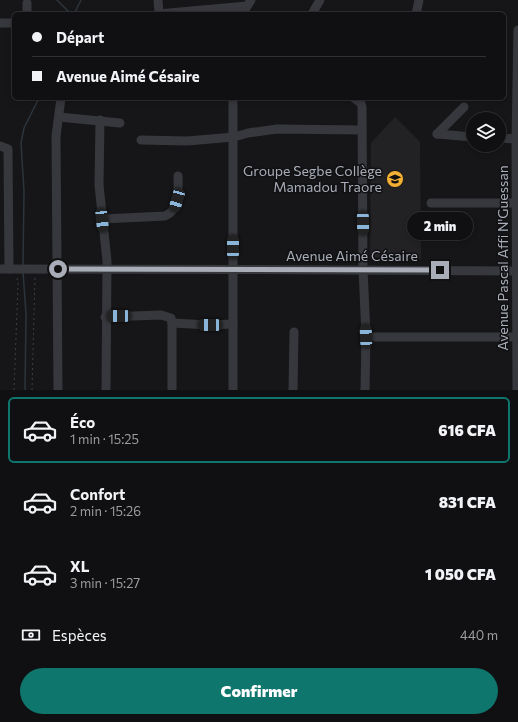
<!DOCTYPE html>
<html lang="fr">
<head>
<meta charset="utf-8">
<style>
  body { margin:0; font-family:Commissioner,sans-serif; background:#1e1e20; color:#f1f3f6; height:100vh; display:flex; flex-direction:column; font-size:15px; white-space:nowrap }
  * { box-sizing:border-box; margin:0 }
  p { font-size:13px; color:#9c9d9f }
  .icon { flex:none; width:22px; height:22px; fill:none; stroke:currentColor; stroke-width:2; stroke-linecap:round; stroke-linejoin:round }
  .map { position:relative; height:390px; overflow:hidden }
  .drawer { display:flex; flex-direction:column; background:#101012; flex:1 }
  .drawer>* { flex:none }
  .banner { position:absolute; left:12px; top:12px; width:494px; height:88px; border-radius:6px; box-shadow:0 2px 6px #0003,0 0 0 1px #303032; display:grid; align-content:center; height:88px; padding:0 20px; background:#101012 }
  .fabs { position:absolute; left:466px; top:112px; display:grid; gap:8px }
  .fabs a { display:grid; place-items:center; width:40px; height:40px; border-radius:50%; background:#101012; box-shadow:0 2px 6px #0003,0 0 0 1px #303032; font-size:20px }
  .end { position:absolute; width:18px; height:18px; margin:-9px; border:5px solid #a8adb8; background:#111; box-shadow:0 0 0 2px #111 }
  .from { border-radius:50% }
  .bubble { position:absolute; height:28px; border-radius:14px; background:#101012; box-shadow:0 2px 6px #0003,0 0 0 1px #303032; font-size:13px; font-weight:800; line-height:28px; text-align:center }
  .car { position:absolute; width:12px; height:24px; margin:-12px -6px; border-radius:5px; box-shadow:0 0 3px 1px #0007; background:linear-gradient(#222 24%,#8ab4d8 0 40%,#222 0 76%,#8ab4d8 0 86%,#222 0) }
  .banner b { display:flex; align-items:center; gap:14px; height:38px; font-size:15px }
  .banner b+b { border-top:1px solid #303032 }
  .banner i { width:10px; height:10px; background:#f1f3f6 }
  ul { padding:7px 0 0; list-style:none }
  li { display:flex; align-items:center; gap:12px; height:66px; margin:0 8px 6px; padding:0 12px; border:2px solid transparent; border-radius:6px }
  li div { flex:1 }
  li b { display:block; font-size:15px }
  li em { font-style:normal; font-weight:800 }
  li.active { border-color:#0f766e }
  li>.icon { width:36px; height:36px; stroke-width:1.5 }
  .pay { display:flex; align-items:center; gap:10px; height:44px; padding:0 20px; font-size:15px }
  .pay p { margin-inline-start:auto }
  .cta { display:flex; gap:8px; margin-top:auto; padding:8px 20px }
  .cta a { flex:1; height:46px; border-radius:24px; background:#0f766e; color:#fff; font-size:16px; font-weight:800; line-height:46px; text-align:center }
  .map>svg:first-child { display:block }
  .built { fill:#222225 }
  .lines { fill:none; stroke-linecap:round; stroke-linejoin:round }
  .stream { stroke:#2c353c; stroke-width:1.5 }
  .path { stroke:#3d3f44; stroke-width:1; stroke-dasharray:2 3; stroke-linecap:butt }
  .minor { stroke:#37383d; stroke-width:9 }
  .route { stroke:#a8adb8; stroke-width:5 }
  .labels { text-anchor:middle; stroke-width:3; stroke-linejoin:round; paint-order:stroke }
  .poi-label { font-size:14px; fill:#a8adb8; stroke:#111113; text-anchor:end }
  .street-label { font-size:14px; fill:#a8adb8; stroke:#111113 }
</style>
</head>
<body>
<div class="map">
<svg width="518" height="390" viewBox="0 0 518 390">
  <rect width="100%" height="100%" fill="#161618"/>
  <!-- built -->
  <path class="built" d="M395 117 420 142 421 259 370 257 371 143Z"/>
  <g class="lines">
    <!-- stream -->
    <g class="stream">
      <path d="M57 0 71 14"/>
      <path d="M74 14 81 0"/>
      <path d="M23 266 24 191 21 143 24 128 39 98"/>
      <path d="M23 272 26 314 25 390"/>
    </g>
    <!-- path -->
    <g class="path">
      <path d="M14 390 18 284 17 277"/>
      <path d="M32 390 35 276"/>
    </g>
    <!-- minor -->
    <g class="minor">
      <path d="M158 0 159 14"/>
      <path d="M27 14V3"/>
      <path d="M158 14 247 6"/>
      <path d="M242 14 251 0"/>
      <path d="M312 14 320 0"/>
      <path d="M416 14 419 0"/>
      <path d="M0 23H14"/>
      <path d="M354 98 361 103 362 107 363 269 366 335 365 390"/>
      <path d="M59 117 120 123"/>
      <path d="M100 120 99 185 107 261 106 390"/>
      <path d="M437 134 464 107"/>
      <path d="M437 134 473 137"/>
      <path d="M499 138 516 139"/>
      <path d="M141 140 187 141 234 137 248 133 277 129 362 130"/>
      <path d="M0 146 8 149 9 269"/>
      <path d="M431 203H518"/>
      <path d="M103 219 165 216C181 209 178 190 178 176"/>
      <path d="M0 269C173 270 345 269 518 271"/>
      <path d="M105 317 161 315 171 318 172 323 210 325 233 324"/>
      <path d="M172 323V390"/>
      <path d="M375 337H518"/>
      <path d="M58 390 56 136 61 98"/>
      <path d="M233 390V98"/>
      <path d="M293 390 294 332"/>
      <path d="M517 390 516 139 518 30"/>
    </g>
  </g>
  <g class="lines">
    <!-- route -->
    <path class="route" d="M58 269 440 270"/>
  </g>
  <!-- icons -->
  <defs>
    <g id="school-disc" transform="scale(0.9)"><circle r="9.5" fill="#f2b134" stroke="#111113"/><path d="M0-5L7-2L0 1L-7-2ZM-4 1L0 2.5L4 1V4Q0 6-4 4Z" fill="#111"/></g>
  </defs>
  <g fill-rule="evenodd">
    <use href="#school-disc" x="395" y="179"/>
  </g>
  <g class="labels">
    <!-- poi labels -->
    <g class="poi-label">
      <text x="382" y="176">Groupe Segbe Collège<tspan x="382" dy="16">Mamadou Traore</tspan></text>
    </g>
    <!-- street labels -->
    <g class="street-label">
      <text x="352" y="261">Avenue Aimé Césaire</text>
      <text transform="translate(503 258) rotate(-90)" y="5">Avenue Pascal Affi N'Guessan</text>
    </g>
  </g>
</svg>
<div class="fabs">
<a><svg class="icon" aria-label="layers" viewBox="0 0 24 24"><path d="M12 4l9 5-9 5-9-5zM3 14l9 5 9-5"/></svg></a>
</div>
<i class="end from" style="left:58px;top:269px"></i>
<i class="end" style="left:440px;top:270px"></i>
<div class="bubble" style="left:407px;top:212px;width:66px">2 min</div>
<i class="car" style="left:177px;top:200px;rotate:196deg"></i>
<i class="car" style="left:102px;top:220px;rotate:174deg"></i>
<i class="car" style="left:363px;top:223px;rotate:179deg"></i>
<i class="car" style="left:233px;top:247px;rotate:0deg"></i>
<i class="car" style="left:119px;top:316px;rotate:269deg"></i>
<i class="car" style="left:210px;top:325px;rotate:271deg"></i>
<i class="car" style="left:366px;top:336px;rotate:358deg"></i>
<div class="banner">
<b><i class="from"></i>Départ</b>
<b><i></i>Avenue Aimé Césaire</b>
</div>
</div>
<section class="drawer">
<ul>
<li class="active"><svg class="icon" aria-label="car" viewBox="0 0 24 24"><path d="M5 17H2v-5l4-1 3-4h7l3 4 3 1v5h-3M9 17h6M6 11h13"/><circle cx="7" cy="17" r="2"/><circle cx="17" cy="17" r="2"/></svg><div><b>Éco</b><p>1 min · 15:25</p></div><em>616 CFA</em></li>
<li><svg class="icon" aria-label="car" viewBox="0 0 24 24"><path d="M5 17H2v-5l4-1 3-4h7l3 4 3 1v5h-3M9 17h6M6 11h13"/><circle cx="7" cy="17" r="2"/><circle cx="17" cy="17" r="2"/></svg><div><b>Confort</b><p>2 min · 15:26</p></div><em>831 CFA</em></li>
<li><svg class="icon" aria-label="car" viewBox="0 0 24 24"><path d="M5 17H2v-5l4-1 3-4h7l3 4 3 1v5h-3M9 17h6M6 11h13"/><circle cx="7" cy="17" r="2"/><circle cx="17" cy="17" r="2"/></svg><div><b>XL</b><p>3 min · 15:27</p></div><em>1 050 CFA</em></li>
</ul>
<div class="pay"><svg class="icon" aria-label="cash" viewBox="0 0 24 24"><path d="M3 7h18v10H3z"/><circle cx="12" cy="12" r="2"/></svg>Espèces<p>440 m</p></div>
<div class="cta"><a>Confirmer</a></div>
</section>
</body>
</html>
